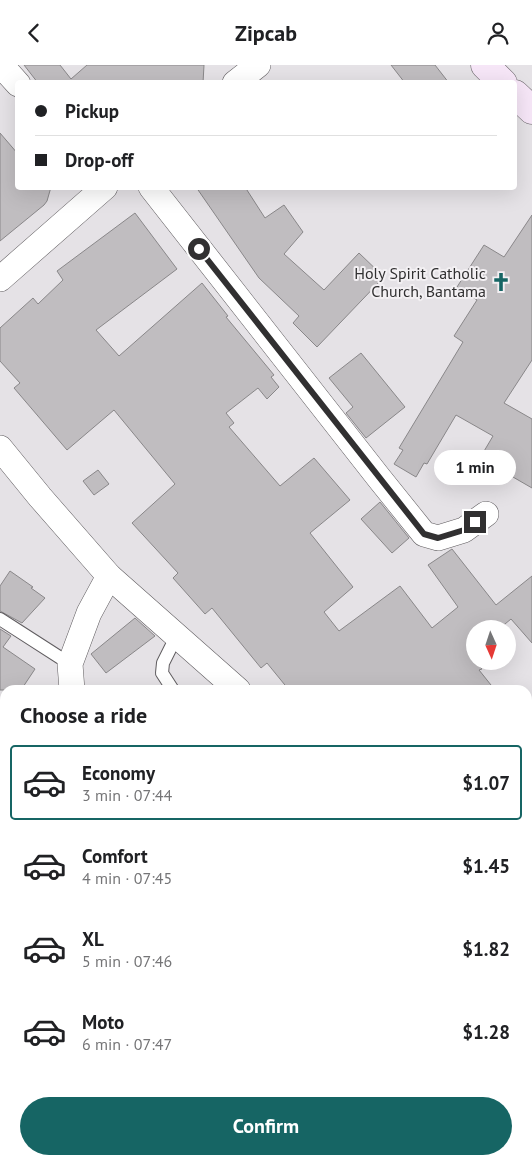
<!DOCTYPE html>
<html lang="en">
<head>
<meta charset="utf-8">
<style>
  body { margin:0; font-family:"PT Sans",sans-serif; background:#f2f2f2; color:#202124; height:100vh; display:flex; flex-direction:column; font-size:19px; white-space:nowrap }
  * { box-sizing:border-box; margin:0 }
  p { font-size:16px; color:#757577 }
  .icon { flex:none; width:28px; height:28px; fill:none; stroke:currentColor; stroke-width:2; stroke-linecap:round; stroke-linejoin:round }
  .map { position:relative; flex:1; overflow:hidden }
  .drawer { position:absolute; left:0px; top:620px; width:532px; height:480px; display:flex; flex-direction:column; background:#fff; border-radius:15px 15px 0 0; box-shadow:0 5px 20px #0002 }
  .drawer>* { flex:none }
  .top-card { position:absolute; left:15px; top:15px; width:502px; height:110px; border-radius:5px; box-shadow:0 5px 20px #0002; display:grid; align-content:center; height:110px; padding:0 20px; background:#fff }
  .needle { width:32px; rotate:177deg }
  .controls { position:absolute; left:466px; top:555px; display:grid; gap:10px }
  .controls a { display:grid; place-items:center; width:50px; height:50px; border-radius:50%; background:#fff; box-shadow:0 5px 20px #0002; font-size:25px }
  .end { position:absolute; width:22px; height:22px; margin:-11px; border:6px solid #313031; background:#fff; box-shadow:0 0 0 2px #fff }
  .from { border-radius:50% }
  .bubble { position:absolute; height:35px; border-radius:18px; background:#fff; box-shadow:0 5px 20px #0002; font-size:16px; font-weight:700; line-height:35px; text-align:center }
  .top-card b { display:flex; align-items:center; gap:18px; height:48px; font-size:19px }
  .top-card b+b { border-top:1px solid #e0e0e0 }
  .top-card i { width:12px; height:12px; background:#202124 }
  ul { padding:0; list-style:none }
  li { display:flex; align-items:center; gap:15px; height:75px; margin:0 10px 8px; padding:0 10px; border:2px solid transparent; border-radius:5px }
  li div { flex:1 }
  li b { display:block; font-size:19px }
  li em { font-style:normal; font-weight:700 }
  li.selected { border-color:#166564 }
  li>.icon { width:45px; height:45px; stroke-width:1.5 }
  h2 { padding:0 20px; font-size:22px; line-height:60px }
  .primary-button { display:flex; gap:10px; margin-top:auto; padding:10px 20px }
  .primary-button a { flex:1; height:58px; border-radius:30px; background:#166564; color:#fff; font-size:20px; font-weight:700; line-height:58px; text-align:center }
  header { display:flex; justify-content:space-between; align-items:center; height:65px; padding:0 20px; background:#fff; font-size:22px; font-weight:700 }
  .map>svg:first-child { display:block }
  .building { fill:#c0bdc0; stroke:#898789 }
  .lines { fill:none; stroke-linecap:round; stroke-linejoin:round }
  .service-casing { stroke:#605d60; stroke-width:14 }
  .minor-casing { stroke:#605d60; stroke-width:26 }
  .secondary-casing { stroke:#605d60; stroke-width:29 }
  .service { stroke:#fff; stroke-width:12 }
  .minor { stroke:#fff; stroke-width:25 }
  .secondary { stroke:#f6e6f7; stroke-width:28 }
  .route { stroke:#313031; stroke-width:6 }
  .labels { text-anchor:middle; stroke-width:4; stroke-linejoin:round; paint-order:stroke }
  .poi-label { font-size:16px; fill:#313031; stroke:#f3f0f3; text-anchor:end }
</style>
</head>
<body>
<header><svg class="icon" aria-label="back" viewBox="0 0 24 24"><path d="M15 5l-7 7 7 7"/></svg>Zipcab<svg class="icon" aria-label="person" viewBox="0 0 24 24"><circle cx="12" cy="8" r="4"/><path d="M4 21q1-7 8-7t8 7"/></svg></header>
<div class="map">
<svg width="532" height="1100" viewBox="0 0 532 1100">
  <rect width="100%" height="100%" fill="#e5e2e6"/>
  <!-- building -->
  <g class="building">
    <path d="M24 0H60L71 14 87 0H204L203 18H38Z"/>
    <path d="M391 0H435L449 18H405Z"/>
    <path d="M0 68 18 89V122H51L47 136 44 140 0 176Z"/>
    <path d="M196 122H245L265 153 284 140 303 167 284 189 324 225 359 188 384 212 317 282 293 258 299 251 259 213Z"/>
    <path d="M135 148 177 204 96 265 119 291 202 218 228 251 226 252 274 310 271 312 279 322 267 334 258 323 226 348 234 358 229 362 280 421 314 393 350 435 310 468 353 522 324 547 339 566 400 521 432 563 458 542 428 500 452 484 496 540 532 511V578L511 554 499 564H475V596L482 604 479 605 495 625H289L267 598 261 603 212 543 205 549 173 513 178 508 132 458 175 419 114 345 67 385 14 323 20 318 0 296V263L33 233 38 239 63 215 57 206Z"/>
    <path d="M532 150V295L504 338 532 354V423L480 393 493 371 456 350 427 399 424 398 416 412 394 399 403 385 399 383 463 277 454 271 477 235 457 222 484 180 504 192Z"/>
    <path d="M361 288 405 342 366 373 346 348 353 342 329 313Z"/>
    <path d="M98 405 109 419 94 430 83 416Z"/>
    <path d="M380 437 409 473 392 488 361 454Z"/>
    <path d="M10 506 33 522 31 523 45 533 22 558 0 546V521Z"/>
    <path d="M135 553 155 571 106 608 91 589Z"/>
    <path d="M0 564 11 571 3 582 35 604 21 625H0Z"/>
  </g>
  <g class="lines">
    <!-- service casing -->
    <g class="service-casing">
      <g id="service">
        <path d="M0 554 70 599"/>
        <path d="M173 625 162 608 163 598 177 570"/>
        <path d="M0 1074 5 1075"/>
      </g>
    </g>
    <!-- minor casing -->
    <g class="minor-casing">
      <g id="minor">
        <path d="M1 0 18 19"/>
        <path d="M235 18 258 0"/>
        <path d="M151 122 379 413 424 469 438 473 464 465 486 449"/>
        <path d="M0 214 105 122"/>
        <path d="M0 383 40 432 109 511 238 625"/>
        <path d="M72 625 70 599 89 548 109 511"/>
        <path d="M528 695 532 691"/>
        <path d="M419 1095 420 1100"/>
      </g>
    </g>
    <!-- secondary casing -->
    <g class="secondary-casing">
      <g id="secondary">
        <path d="M485 0 503 18"/>
        <path d="M515 29 532 45"/>
      </g>
    </g>
    <!-- service -->
    <use href="#service" class="service"/>
    <!-- minor -->
    <use href="#minor" class="minor"/>
    <!-- secondary -->
    <use href="#secondary" class="secondary"/>
  </g>
  <g class="lines">
    <!-- route -->
    <path class="route" d="M199 184 424 469 438 473 464 465 475 457"/>
  </g>
  <!-- icons -->
  <defs>
    <g id="church-bare" transform="scale(1.5)"><path d="M-1.2-6h2.4v3.5h3.3v2.4h-3.3V6h-2.4V-.1h-3.3v-2.4h3.3Z" fill="#166564" stroke="#f3f0f3" stroke-width="2.5" paint-order="stroke"/></g>
  </defs>
  <g fill-rule="evenodd">
    <use href="#church-bare" x="501" y="217"/>
  </g>
  <g class="labels">
    <!-- poi labels -->
    <g class="poi-label">
      <text x="486" y="214">Holy Spirit Catholic<tspan x="486" dy="18">Church, Bantama</tspan></text>
    </g>
  </g>
</svg>
<div class="controls">
<a><svg class="needle" viewBox="-14 -14 28 28"><path d="M0-13l5 13h-10z" fill="#e53935"/><path d="M0 13l5-13h-10z" fill="#757577"/></svg></a>
</div>
<i class="end from" style="left:199px;top:184px"></i>
<i class="end" style="left:475px;top:457px"></i>
<div class="bubble" style="left:434px;top:385px;width:82px">1 min</div>
<div class="top-card">
<b><i class="from"></i>Pickup</b>
<b><i></i>Drop-off</b>
</div>
<section class="drawer">
<h2>Choose a ride</h2>
<ul>
<li class="selected"><svg class="icon" aria-label="car" viewBox="0 0 24 24"><path d="M5 17H2v-5l4-1 3-4h7l3 4 3 1v5h-3M9 17h6M6 11h13"/><circle cx="7" cy="17" r="2"/><circle cx="17" cy="17" r="2"/></svg><div><b>Economy</b><p>3 min · 07:44</p></div><em>$1.07</em></li>
<li><svg class="icon" aria-label="car" viewBox="0 0 24 24"><path d="M5 17H2v-5l4-1 3-4h7l3 4 3 1v5h-3M9 17h6M6 11h13"/><circle cx="7" cy="17" r="2"/><circle cx="17" cy="17" r="2"/></svg><div><b>Comfort</b><p>4 min · 07:45</p></div><em>$1.45</em></li>
<li><svg class="icon" aria-label="car" viewBox="0 0 24 24"><path d="M5 17H2v-5l4-1 3-4h7l3 4 3 1v5h-3M9 17h6M6 11h13"/><circle cx="7" cy="17" r="2"/><circle cx="17" cy="17" r="2"/></svg><div><b>XL</b><p>5 min · 07:46</p></div><em>$1.82</em></li>
<li><svg class="icon" aria-label="car" viewBox="0 0 24 24"><path d="M5 17H2v-5l4-1 3-4h7l3 4 3 1v5h-3M9 17h6M6 11h13"/><circle cx="7" cy="17" r="2"/><circle cx="17" cy="17" r="2"/></svg><div><b>Moto</b><p>6 min · 07:47</p></div><em>$1.28</em></li>
</ul>
<div class="primary-button"><a>Confirm</a></div>
</section>
</div>
</body>
</html>
